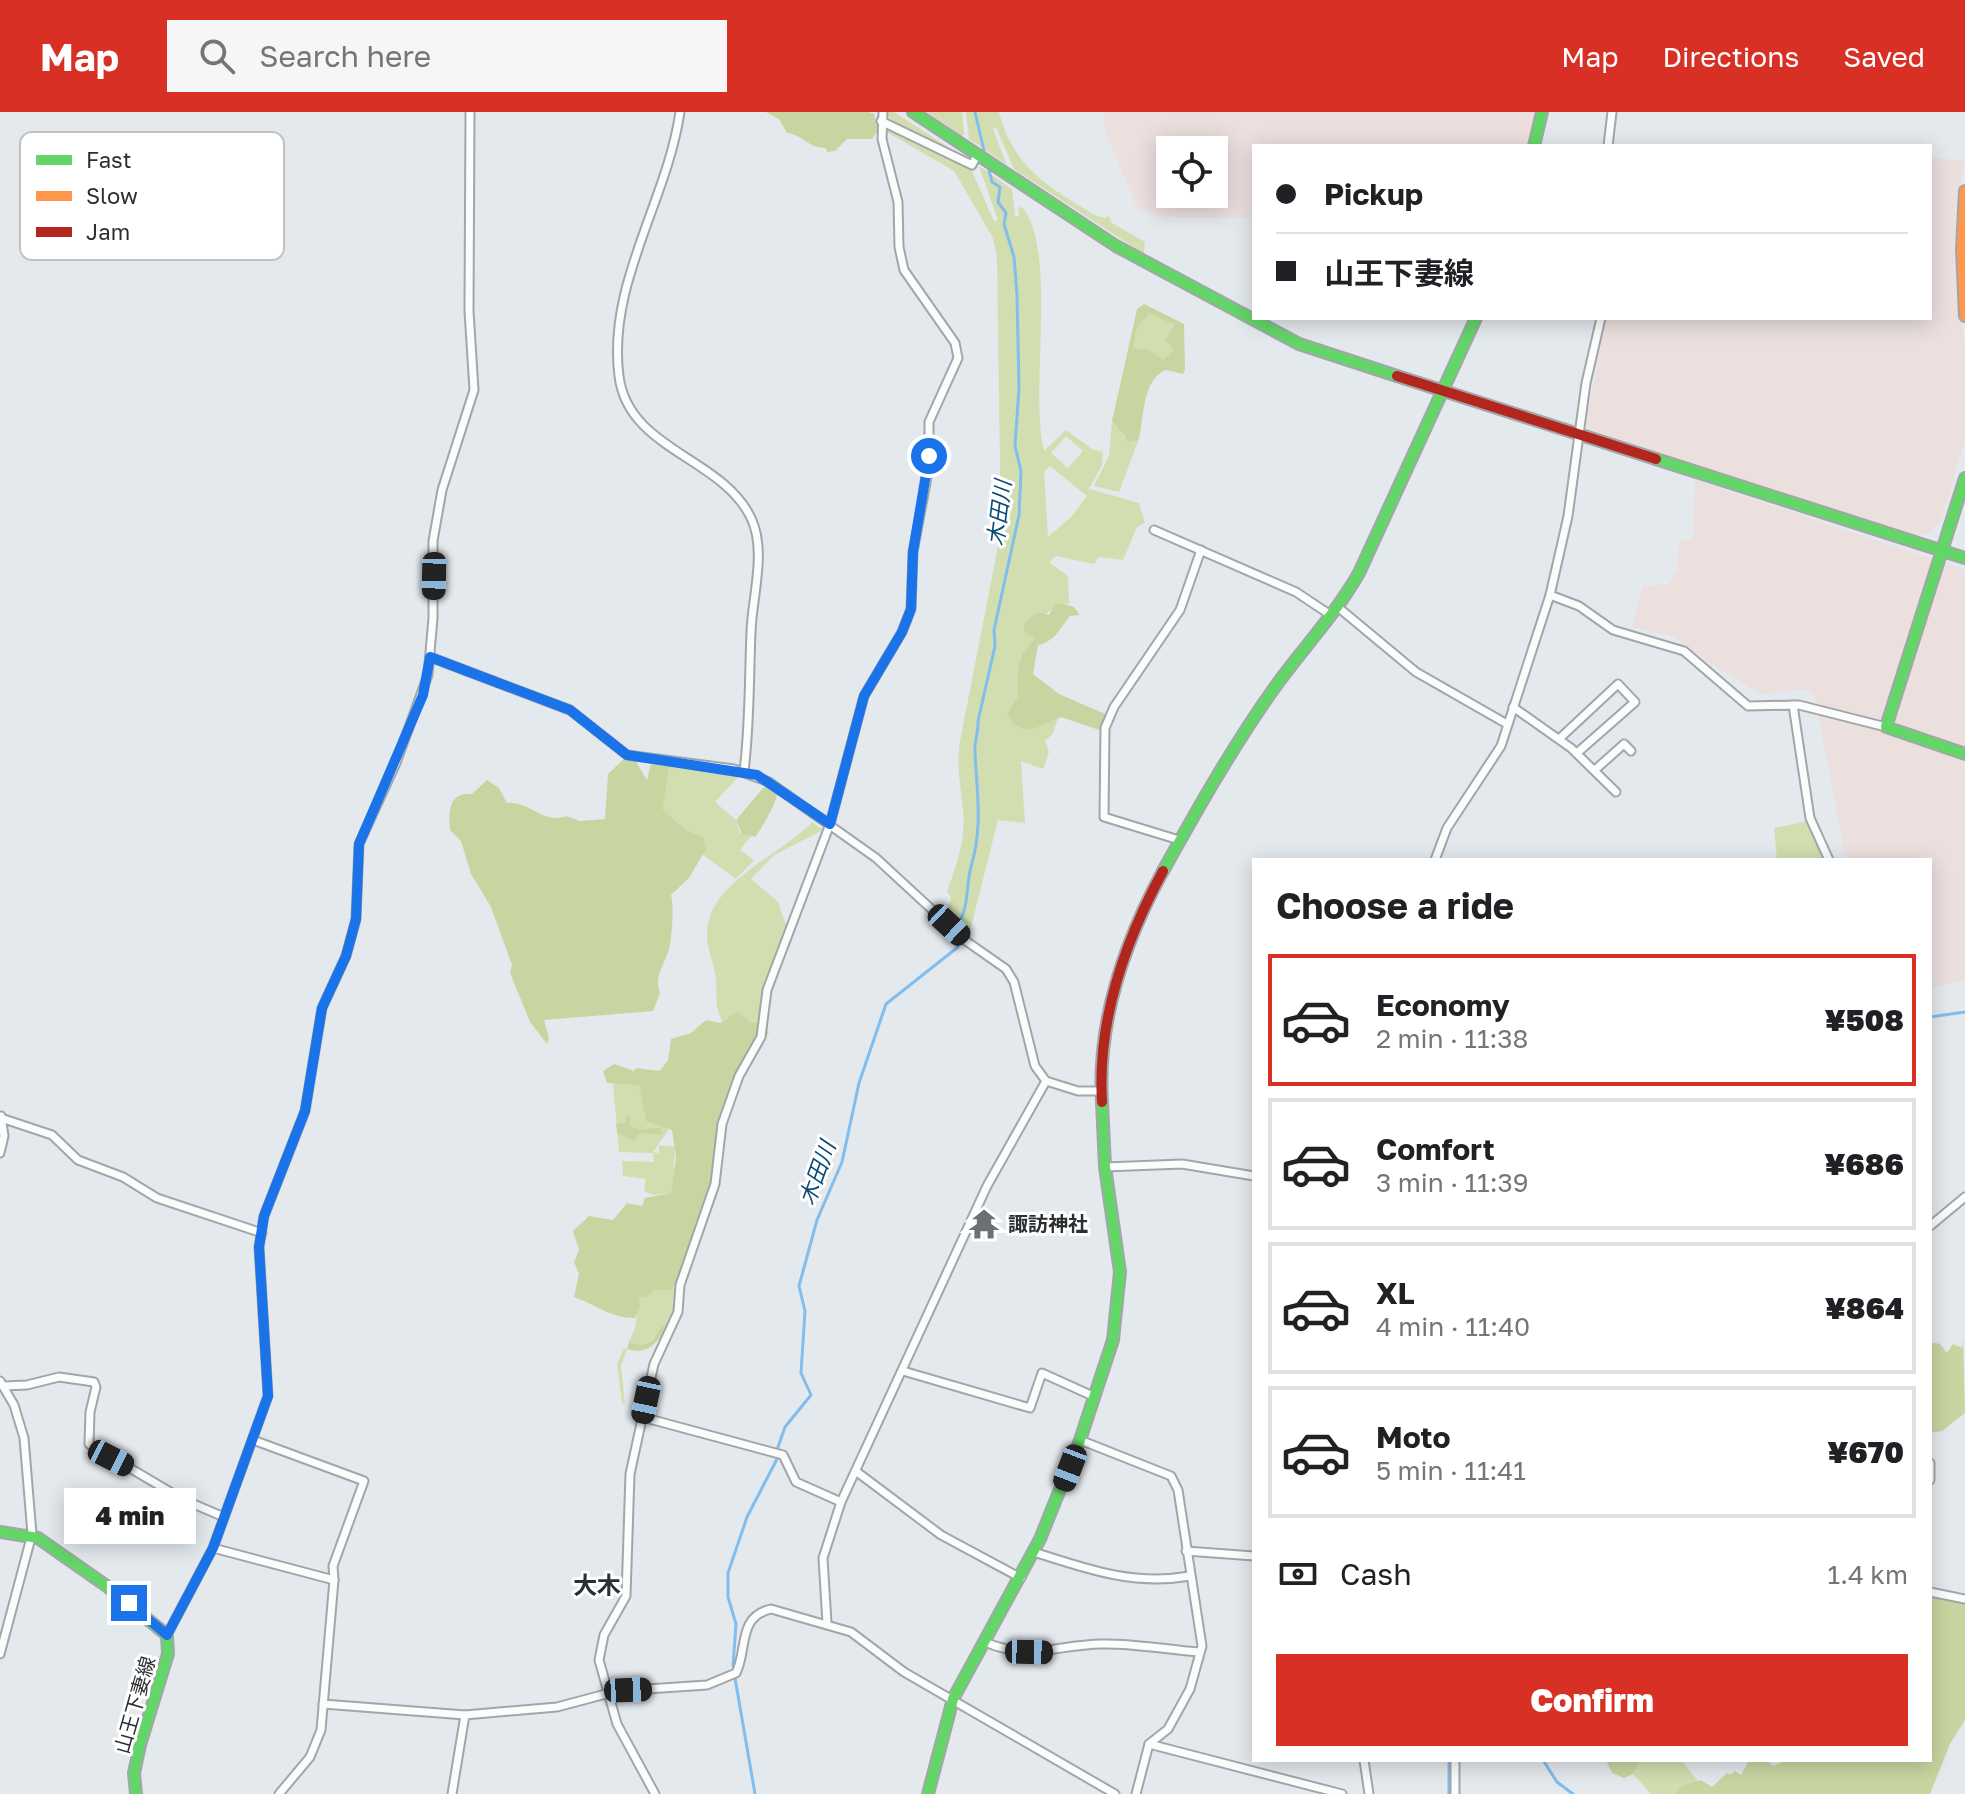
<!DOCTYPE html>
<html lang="en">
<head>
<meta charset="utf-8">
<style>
  body { margin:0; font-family:"Golos Text","Noto Sans JP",sans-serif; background:#f6f6f6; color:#202124; height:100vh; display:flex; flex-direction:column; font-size:30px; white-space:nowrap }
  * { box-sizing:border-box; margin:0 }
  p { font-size:26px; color:#757577 }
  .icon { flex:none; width:44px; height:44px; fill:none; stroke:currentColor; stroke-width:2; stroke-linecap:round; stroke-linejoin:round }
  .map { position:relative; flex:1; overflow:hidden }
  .drawer { position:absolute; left:1252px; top:746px; width:680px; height:904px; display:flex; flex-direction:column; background:#fff; border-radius:0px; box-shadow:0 4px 20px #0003 }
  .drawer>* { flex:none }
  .top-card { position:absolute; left:1252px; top:32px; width:680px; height:176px; border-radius:0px; box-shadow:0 4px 20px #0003; display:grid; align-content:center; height:176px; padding:0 24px; background:#fff }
  .buttons { position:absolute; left:1156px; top:24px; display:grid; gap:16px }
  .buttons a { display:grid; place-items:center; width:72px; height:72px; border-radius:0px; background:#fff; box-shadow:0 4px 20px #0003; font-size:40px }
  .end { position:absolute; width:36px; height:36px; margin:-18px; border:10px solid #1a73e8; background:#fff; box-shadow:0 0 0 4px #fff }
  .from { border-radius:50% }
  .bubble { position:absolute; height:56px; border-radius:0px; background:#fff; box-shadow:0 4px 20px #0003; font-size:26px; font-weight:800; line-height:56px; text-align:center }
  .car { position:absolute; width:24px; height:48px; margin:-24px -12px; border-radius:10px; box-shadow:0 0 6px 2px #0007; background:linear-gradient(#222 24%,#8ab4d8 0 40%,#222 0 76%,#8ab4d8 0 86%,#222 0) }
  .top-card b { display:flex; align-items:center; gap:28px; height:76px; font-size:30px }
  .top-card b+b { border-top:2px solid #e0e0e0 }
  .top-card i { width:20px; height:20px; background:#202124 }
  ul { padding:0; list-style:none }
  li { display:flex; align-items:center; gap:24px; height:132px; margin:0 16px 12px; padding:0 8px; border:4px solid #e0e0e0; border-radius:0px }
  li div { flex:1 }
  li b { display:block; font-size:30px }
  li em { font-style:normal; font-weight:800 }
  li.active { border-color:#d93025 }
  li>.icon { width:72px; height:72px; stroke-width:1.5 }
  h2 { padding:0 24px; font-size:36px; line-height:96px }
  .pay { display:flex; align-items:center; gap:20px; height:88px; padding:0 24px; font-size:30px }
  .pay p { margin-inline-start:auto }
  .primary-button { display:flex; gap:16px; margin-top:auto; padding:16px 24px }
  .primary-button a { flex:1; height:92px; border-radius:0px; background:#d93025; color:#fff; font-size:32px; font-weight:800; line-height:92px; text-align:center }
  header { display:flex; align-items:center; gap:48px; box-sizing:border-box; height:112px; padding:0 40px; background:#d93025; color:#fff }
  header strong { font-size:38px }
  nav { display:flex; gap:44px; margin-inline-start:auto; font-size:28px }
  .search { width:560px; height:72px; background:#f6f6f6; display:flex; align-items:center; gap:20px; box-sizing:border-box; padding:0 28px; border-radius:0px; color:#757577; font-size:30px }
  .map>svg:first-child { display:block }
  .industrial { fill:#ebe0dd; fill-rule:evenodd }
  .green { fill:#d2deaf; fill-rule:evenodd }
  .forest { fill:#c8d5a0; fill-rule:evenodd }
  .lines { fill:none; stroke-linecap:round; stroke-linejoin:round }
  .stream { stroke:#81bded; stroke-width:3 }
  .street-casing { stroke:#a2a6a9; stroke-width:11 }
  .fast-casing { stroke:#a2a6a9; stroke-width:14 }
  .slow-casing { stroke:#a2a6a9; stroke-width:14 }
  .jam-casing { stroke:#a2a6a9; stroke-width:14 }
  .street { stroke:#fbfcfc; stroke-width:7 }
  .fast { stroke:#63d668; stroke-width:10 }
  .slow { stroke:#ff974d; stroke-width:10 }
  .jam { stroke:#b3261e; stroke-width:10 }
  .route { stroke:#1a73e8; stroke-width:10 }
  .labels { text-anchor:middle; stroke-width:6; stroke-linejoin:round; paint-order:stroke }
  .poi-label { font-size:20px; font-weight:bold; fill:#2b2f32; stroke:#fff; text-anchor:start }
  .street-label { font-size:20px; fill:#2b2f32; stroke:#fff }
  .water-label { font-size:22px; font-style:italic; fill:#084a75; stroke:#fff }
  .quarter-label { font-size:24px; font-weight:bold; fill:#2b2f32; stroke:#fff }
  .key { fill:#fff; stroke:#bfc1c2; stroke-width:2 }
  .key-label { font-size:22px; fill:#2b2f32 }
</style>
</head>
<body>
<header>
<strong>Map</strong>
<div class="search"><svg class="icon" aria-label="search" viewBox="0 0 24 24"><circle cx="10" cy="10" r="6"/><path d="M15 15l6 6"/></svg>Search here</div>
<nav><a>Map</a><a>Directions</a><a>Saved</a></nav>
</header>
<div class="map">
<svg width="1965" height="1682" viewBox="0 0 1965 1682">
  <rect width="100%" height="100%" fill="#e4e9ee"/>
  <!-- industrial -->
  <g class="industrial">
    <path d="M1104 0H1535L1527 34H1254V106L1158 105 1136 94 1104 16ZM1170 38H1214V82H1170Z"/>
    <path d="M1930 46 1964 48 1955 140 1965 238V326L1942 408 1929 421 1909 424 1588 317 1586 311 1606 206H1930Z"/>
    <path d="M1695 368 1965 458V868L1930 876V748H1846L1814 582 1804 577 1762 582 1717 556 1674 525 1632 515 1643 474 1669 472 1677 457 1679 428H1693Z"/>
  </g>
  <!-- green -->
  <g class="green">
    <path d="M887 0H894L968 48 892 11Z"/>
    <path d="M927 0H962L964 22 962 24Z"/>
    <path d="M966 0H999C1013 56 1051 77 1097 104L1106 106 1108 103 1112 111 1145 130 1144 142 1014 57 996 15 993 17 1006 52 969 27Z"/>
    <path d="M884 14 971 57 994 109 998 108 979 54 1012 77 1015 104H1019L1018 95 1023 96C1058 142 1029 280 1044 339L1066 318 1092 337 1103 340 1102 353 1089 377 1139 391 1145 411 1137 415 1123 448 1099 445 1094 452 1056 444 1052 447 1050 451 1068 464 1069 492 1060 491 1024 519 1036 527 1023 542 1018 584 1007 602C1021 626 1042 614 1058 606L1053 621 1045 629 1049 640 1043 657 1021 649 1025 711 998 708 969 823 952 811 954 806 947 798 951 785 947 779C957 753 966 726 963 699 961 674 956 655 960 629L1001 419 997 145 993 126 954 59 885 19ZM1066 324 1083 339 1068 356 1051 341ZM1050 354 1087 384 1072 404 1048 425 1044 360Z"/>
    <path d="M1149 200 1174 213 1165 228 1174 238 1163 248 1134 236 1136 217Z"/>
    <path d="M1112 309 1125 326 1139 327 1119 380 1094 374 1109 344Z"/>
    <path d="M669 653 741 662 715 690 736 708 740 721 751 724 740 738 754 748 736 767 702 742 706 736 663 698Z"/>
    <path d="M1809 709 1824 748H1777L1774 716Z"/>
    <path d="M812 710 823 718 774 743 751 767 778 790 787 816 762 884 761 911H753L737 899 722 909C714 892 717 883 716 868 715 852 706 837 707 819 710 769 783 742 812 710Z"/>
    <path d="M627 971 639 973 644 988V1003L669 1017 653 1040 659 1041V1033L675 1035 672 1081 653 1083 644 1079 646 1067 623 1064 622 1049 654 1050 653 1041 619 1040 613 972Z"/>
    <path d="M678 1167 675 1198 666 1215 662 1213C652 1228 649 1236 629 1230L635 1217 639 1185 655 1177 671 1178Z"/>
    <path d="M624 1236 627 1237 621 1254 625 1292 638 1298 622 1291 617 1252Z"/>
    <path d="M1640 1648H1681L1698 1669 1674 1682H1651L1633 1662Z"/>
  </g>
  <!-- forest -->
  <g class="forest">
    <path d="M766 0H868L874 2 878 18 872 27H847L835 39 827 40 826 36C807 36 804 23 787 21L779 7Z"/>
    <path d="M1144 192 1184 212 1185 257 1183 262 1166 258C1142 267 1144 306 1139 327L1129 330 1112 309 1137 197ZM1149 201 1174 213 1165 228 1174 238 1163 248 1149 238 1134 236 1136 218Z"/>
    <path d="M1060 491 1074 495 1080 503 1070 504C1060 517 1054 530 1038 533L1033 562 1059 582 1105 602 1099 618 1061 605C1042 612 1023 630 1007 602L1018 584V556L1023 541 1035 527 1024 519V512L1038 500 1049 503 1054 493Z"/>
    <path d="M625 646 635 648 647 668 651 652 669 654 663 698 687 719 703 725 706 737 689 766 671 783C674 793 672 822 670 833 667 850 653 863 660 881L653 899 544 908 549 926 547 932 530 910 510 861 512 853 491 795 471 762 461 729 450 718C448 699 449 680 472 682L487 668 499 676 507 691C529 688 543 713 566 704L580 709 605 707 608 662Z"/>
    <path d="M764 675 778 680C776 691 762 716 755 725L742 722 736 708Z"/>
    <path d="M737 899 753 911H761L769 920 742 968 727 1012 717 1084 695 1142 671 1178H655L645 1186 639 1185 640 1195 635 1206C611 1206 594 1192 574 1185L579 1162 574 1150 579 1138 573 1119 589 1104 613 1108 627 1091 642 1094 645 1086 671 1081 676 1045 672 1018 646 1009 639 973 607 971 603 959 614 952 634 959 636 956 660 959 668 948 671 927 691 921 706 908 720 911Z"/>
    <path d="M627 1003 631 1006 629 1013C642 1021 647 1015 660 1016L662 1023 639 1021 634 1029 617 1021 616 1011 625 1012Z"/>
    <path d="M662 1213 666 1215C658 1232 647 1243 627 1237L629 1230C649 1237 653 1228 662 1213Z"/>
    <path d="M1963 1226 1965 1301 1942 1319 1930 1321V1230L1940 1232 1947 1241 1953 1232 1962 1236Z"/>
    <path d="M1930 1480 1965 1485V1608L1950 1632 1930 1682H1674L1682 1674 1701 1668 1712 1675 1727 1661 1730 1663 1735 1659 1741 1663 1749 1648H1765L1774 1654 1786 1648H1930Z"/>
    <path d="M1606 1648H1640L1633 1662 1624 1666 1612 1661Z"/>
  </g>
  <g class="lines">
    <!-- stream -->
    <g class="stream">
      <path d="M975 0 985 43"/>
      <path d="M959 810C969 795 966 772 971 755 983 714 977 683 975 640 974 628 979 621 978 609L995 534 994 518 1019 403 1021 359 1015 334 1019 276 1017 183 1014 145 1004 112 1006 101 998 90 1000 75 992 70 988 54"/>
      <path d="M1930 905 1965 900"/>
      <path d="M777 1338 785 1315 811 1283 801 1261 805 1199 799 1174 817 1108 842 1050 859 971 886 892 958 835 948 823"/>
      <path d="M733 1554 736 1512 728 1485V1461L747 1405 777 1347"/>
      <path d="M735 1566 755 1682"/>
      <path d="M1543 1648 1557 1670 1573 1682"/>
      <path d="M1449 1682V1648"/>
    </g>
    <!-- street casing -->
    <g class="street-casing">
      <g id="street">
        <path d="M680 0C667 89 607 172 619 264 628 338 722 345 751 406 767 439 752 485 751 520 749 567 750 612 744 659"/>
        <path d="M881 9 972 53 977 43"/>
        <path d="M1608 34 1612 0"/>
        <path d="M1154 418 1296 480 1332 504"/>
        <path d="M1550 483 1579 494 1613 518 1684 539 1748 594 1799 593 1886 615"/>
        <path d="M1339 496 1416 560 1507 612"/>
        <path d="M430 545 570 598 627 643 734 657 769 670 876 746 966 829 1006 857 1014 870 1035 954 1046 969 1078 979H1101"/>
        <path d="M1793 593 1810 706 1829 748"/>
        <path d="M1513 595 1571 636 1616 680"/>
        <path d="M1559 627 1618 572 1635 590 1577 641"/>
        <path d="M1596 657 1624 632 1631 639"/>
        <path d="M1179 728 1104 705 1105 616 1114 595 1180 498 1201 438"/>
        <path d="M1435 748 1447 716 1501 634 1550 483 1568 404 1586 271 1601 206"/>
        <path d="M1 1006 52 1023 78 1048 123 1065 157 1086 262 1121"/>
        <path d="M0 1041 4 1024 1 1004"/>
        <path d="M1105 1055 1182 1052 1254 1064"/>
        <path d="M1930 1114 1965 1085"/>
        <path d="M903 1259 1030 1296 1042 1261 1095 1285"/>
        <path d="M0 1269 14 1293 24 1326 32 1422 0 1542"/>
        <path d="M3 1274 27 1273 59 1265 94 1270 96 1275 90 1300 89 1332 184 1388 224 1405"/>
        <path d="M642 1305 783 1343 796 1370 841 1390"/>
        <path d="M253 1328 364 1369 333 1454 334 1468"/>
        <path d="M1080 1328 1171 1364 1178 1378 1202 1534 1190 1577 1168 1617 1149 1632 1136 1682"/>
        <path d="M1930 1351V1368"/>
        <path d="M857 1360 941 1423 1021 1466"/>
        <path d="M213 1436 334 1468 321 1618 310 1645 279 1682"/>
        <path d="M1186 1439 1254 1444"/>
        <path d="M1034 1440C1087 1457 1133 1474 1190 1464"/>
        <path d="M1930 1480 1965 1487"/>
        <path d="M827 1511 823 1446 841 1390 987 1074 1046 969"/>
        <path d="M167 1523 213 1436 268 1284 259 1135 264 1104 305 999 322 896 346 844 356 807 359 732 396 651 428 563 433 506V429L442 378 474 278 469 199 470 0"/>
        <path d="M985 1530C1029 1549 1056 1533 1101 1532 1133 1531 1168 1538 1200 1540"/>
        <path d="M323 1592 465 1603 557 1595 617 1579 707 1573 736 1561C748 1537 737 1505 771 1497L851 1520 904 1560 1115 1682"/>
        <path d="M1149 1632 1342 1682"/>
        <path d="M1364 1648 1369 1682"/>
        <path d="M452 1682 465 1603"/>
        <path d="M655 1682 617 1612 599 1548 604 1523 626 1484 630 1362 654 1252 678 1200 680 1173 715 1072 722 1012 739 964 761 925 767 878 830 712 864 584 902 520 911 497 913 440 929 355V310L958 246 955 231 904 158 899 135 898 90 882 27 883 0"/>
        <path d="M1455 1682V1648"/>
      </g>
    </g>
    <!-- fast casing -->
    <g class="fast-casing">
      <g id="fast">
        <path d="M913 0 1116 134 1299 232 1397 264"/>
        <path d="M1534 34 1542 0"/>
        <path d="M1656 347 1965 446"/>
        <path d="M1965 366 1886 615 1965 642"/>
        <path d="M1163 759C1198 696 1233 634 1275 575 1303 536 1335 503 1359 461L1476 206"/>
        <path d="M0 1420 38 1426 108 1475 167 1523 168 1542 140 1633 134 1661 136 1682"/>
        <path d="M928 1682 953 1587 1040 1427 1080 1328 1113 1228 1120 1160 1105 1055 1102 990"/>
      </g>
    </g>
    <!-- slow casing -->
    <g class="slow-casing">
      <path id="slow" d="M1965 79 1962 137 1965 204"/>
    </g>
    <!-- jam casing -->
    <g class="jam-casing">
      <g id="jam">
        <path d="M1397 264 1656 347"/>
        <path d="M1102 990C1097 909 1125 829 1163 759"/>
      </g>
    </g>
    <!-- street -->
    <use href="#street" class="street"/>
    <!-- fast -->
    <use href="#fast" class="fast"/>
    <!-- slow -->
    <use href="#slow" class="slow"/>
    <!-- jam -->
    <use href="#jam" class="jam"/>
  </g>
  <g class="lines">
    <!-- route -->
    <path class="route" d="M129 1491 167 1523 213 1436 268 1284 259 1135 264 1104 305 999 322 896 346 844 356 807 359 732 423 583 430 545 570 598 627 643 757 663 830 712 864 584 902 520 911 497 913 440 929 344"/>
  </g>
  <!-- icons -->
  <defs>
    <g id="temple-bare" transform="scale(2.4)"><path d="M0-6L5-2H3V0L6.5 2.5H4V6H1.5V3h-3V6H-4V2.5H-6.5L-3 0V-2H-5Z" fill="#6c7074" stroke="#fff" stroke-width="2.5" paint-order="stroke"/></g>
  </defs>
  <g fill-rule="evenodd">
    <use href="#temple-bare" x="984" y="1112"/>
  </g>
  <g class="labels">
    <!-- poi labels -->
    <g class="poi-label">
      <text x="1008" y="1119">諏訪神社</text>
    </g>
    <!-- street labels -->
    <g class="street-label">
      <text transform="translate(135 1593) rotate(-74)" y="7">山王下妻線</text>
    </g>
    <!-- water labels -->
    <g class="water-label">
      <text transform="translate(999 401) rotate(-83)" y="8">木田川</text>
      <text transform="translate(817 1061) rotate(-70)" y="8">木田川</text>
    </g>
    <!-- quarter labels -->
    <g class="quarter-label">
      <text x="597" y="1482">大木</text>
    </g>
  </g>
  <!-- legend -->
  <rect x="20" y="20" width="264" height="128" rx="12" class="key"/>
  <rect x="36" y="43" width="36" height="10" fill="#63d668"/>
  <rect x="36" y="79" width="36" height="10" fill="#ff974d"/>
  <rect x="36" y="115" width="36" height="10" fill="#b3261e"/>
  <g class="key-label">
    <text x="86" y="56">Fast</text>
    <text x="86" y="92">Slow</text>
    <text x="86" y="128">Jam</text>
  </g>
</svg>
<div class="buttons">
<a><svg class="icon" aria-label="locate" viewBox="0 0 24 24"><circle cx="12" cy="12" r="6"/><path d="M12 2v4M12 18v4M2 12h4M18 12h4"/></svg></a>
</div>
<i class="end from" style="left:929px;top:344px"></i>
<i class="end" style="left:129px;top:1491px"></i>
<div class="bubble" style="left:64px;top:1376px;width:132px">4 min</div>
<i class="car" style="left:434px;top:464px;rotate:181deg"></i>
<i class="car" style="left:949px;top:813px;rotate:133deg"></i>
<i class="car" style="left:646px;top:1288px;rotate:192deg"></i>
<i class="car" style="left:111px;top:1346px;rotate:117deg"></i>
<i class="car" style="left:1070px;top:1356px;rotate:201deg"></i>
<i class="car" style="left:1029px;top:1540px;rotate:91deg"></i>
<i class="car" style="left:628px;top:1578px;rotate:88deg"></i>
<div class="top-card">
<b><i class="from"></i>Pickup</b>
<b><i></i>山王下妻線</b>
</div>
<section class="drawer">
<h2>Choose a ride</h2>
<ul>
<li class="active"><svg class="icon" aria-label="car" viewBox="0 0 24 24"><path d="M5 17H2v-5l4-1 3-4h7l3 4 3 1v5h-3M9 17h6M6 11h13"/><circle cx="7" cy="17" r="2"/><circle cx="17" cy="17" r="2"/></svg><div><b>Economy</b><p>2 min · 11:38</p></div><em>¥508</em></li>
<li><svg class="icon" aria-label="car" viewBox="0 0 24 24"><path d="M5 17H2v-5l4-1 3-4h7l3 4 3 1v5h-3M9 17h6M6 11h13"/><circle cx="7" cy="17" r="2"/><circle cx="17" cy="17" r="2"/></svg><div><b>Comfort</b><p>3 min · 11:39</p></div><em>¥686</em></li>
<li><svg class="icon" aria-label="car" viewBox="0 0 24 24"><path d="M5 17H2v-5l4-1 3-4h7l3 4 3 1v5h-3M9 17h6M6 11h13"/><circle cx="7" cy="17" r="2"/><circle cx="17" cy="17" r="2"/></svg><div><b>XL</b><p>4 min · 11:40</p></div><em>¥864</em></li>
<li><svg class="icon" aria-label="car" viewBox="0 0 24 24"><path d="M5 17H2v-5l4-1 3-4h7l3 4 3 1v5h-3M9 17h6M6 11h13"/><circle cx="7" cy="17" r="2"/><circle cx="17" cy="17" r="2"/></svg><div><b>Moto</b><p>5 min · 11:41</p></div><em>¥670</em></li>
</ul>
<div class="pay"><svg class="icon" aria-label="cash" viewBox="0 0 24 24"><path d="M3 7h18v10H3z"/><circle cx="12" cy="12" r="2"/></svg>Cash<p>1.4 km</p></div>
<div class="primary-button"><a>Confirm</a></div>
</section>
</div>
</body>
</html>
